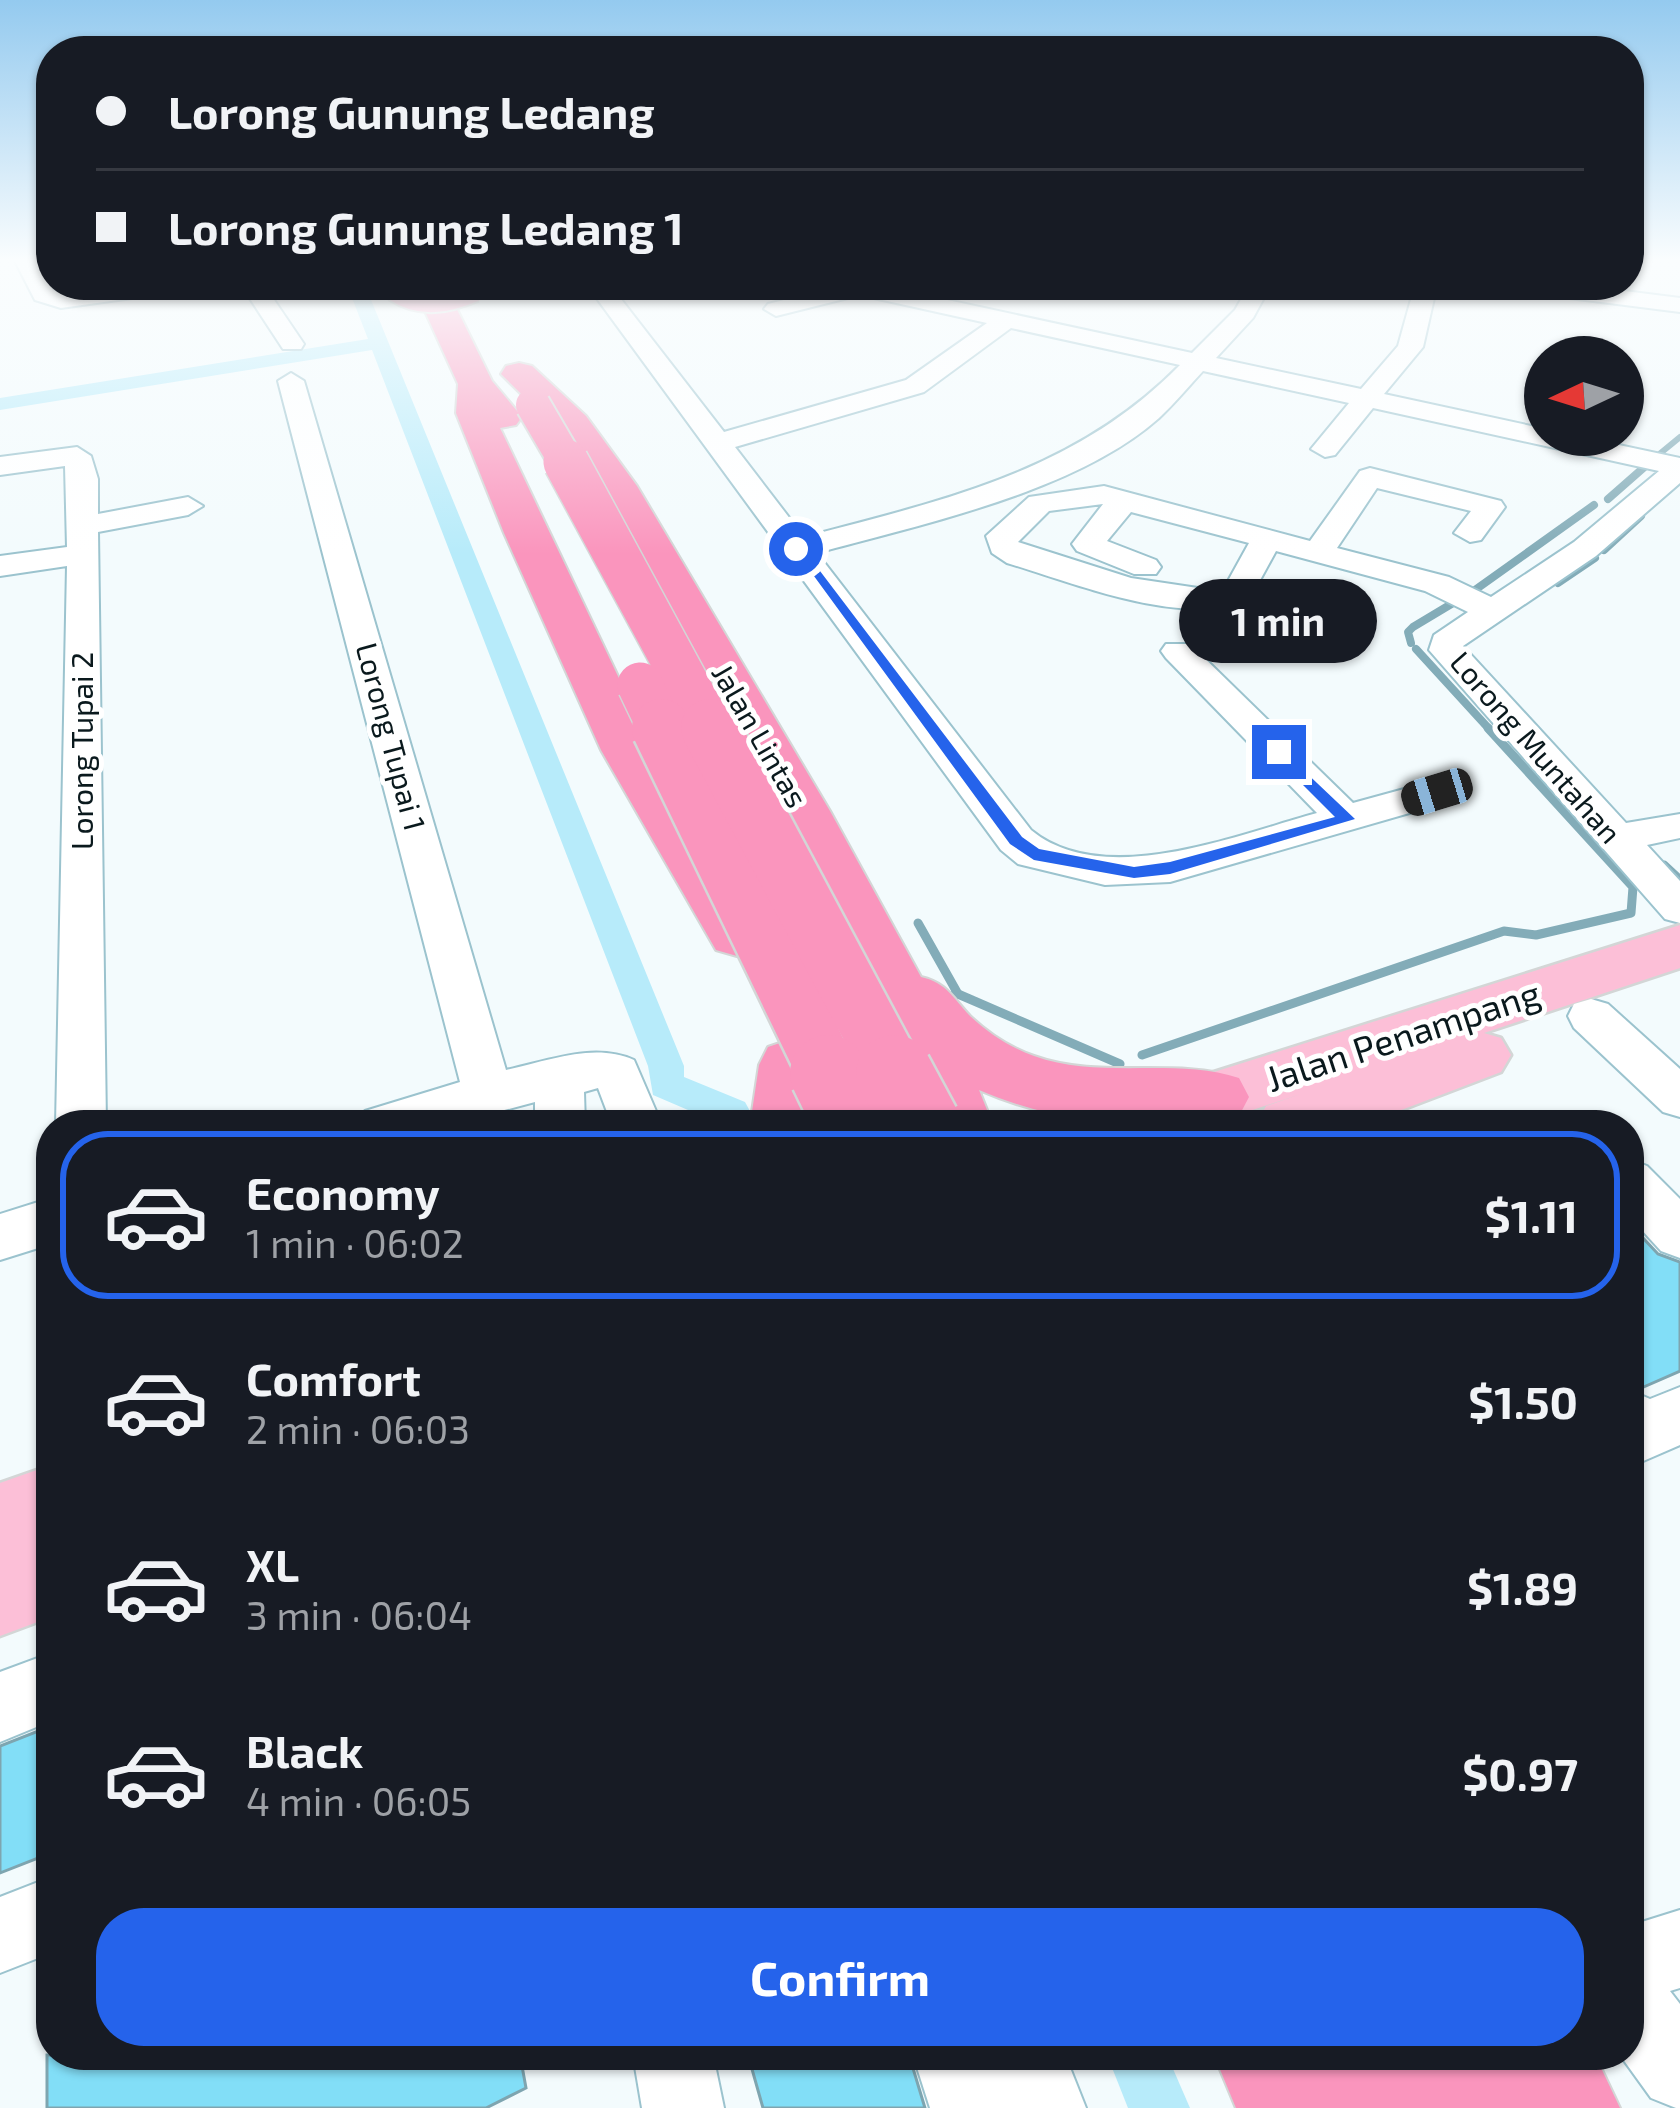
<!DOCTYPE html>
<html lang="en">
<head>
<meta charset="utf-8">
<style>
  body { margin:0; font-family:"Exo 2",sans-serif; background:#20242c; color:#f1f3f6; height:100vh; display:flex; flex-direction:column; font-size:45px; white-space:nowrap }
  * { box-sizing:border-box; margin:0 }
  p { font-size:39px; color:#9ea1a6 }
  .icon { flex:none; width:66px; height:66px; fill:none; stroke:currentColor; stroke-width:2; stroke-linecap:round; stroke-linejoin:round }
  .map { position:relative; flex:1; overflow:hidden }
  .panel { position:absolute; left:36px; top:1110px; width:1608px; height:960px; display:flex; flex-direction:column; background:#171b24; border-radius:48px; box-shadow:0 3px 9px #0004 }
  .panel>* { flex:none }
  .banner { position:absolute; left:36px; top:36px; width:1608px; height:264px; border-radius:48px; box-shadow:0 3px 9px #0004; display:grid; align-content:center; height:264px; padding:0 60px; background:#171b24 }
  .needle { width:78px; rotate:266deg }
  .fabs { position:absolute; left:1524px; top:336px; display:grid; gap:24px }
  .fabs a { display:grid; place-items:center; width:120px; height:120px; border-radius:50%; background:#171b24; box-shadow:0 3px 9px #0004; font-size:60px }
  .end { position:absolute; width:54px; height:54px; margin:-27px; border:15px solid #2563eb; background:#fff; box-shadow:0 0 0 6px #fff }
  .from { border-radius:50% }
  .bubble { position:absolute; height:84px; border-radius:42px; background:#171b24; box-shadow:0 3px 9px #0004; font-size:39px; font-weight:700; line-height:84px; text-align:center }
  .car { position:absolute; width:36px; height:72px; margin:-36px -18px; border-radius:15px; box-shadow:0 0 9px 3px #0007; background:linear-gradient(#222 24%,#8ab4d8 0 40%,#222 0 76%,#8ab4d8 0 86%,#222 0) }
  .banner b { display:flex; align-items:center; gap:42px; height:114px; font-size:45px }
  .banner b+b { border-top:3px solid #363941 }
  .banner i { width:30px; height:30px; background:#f1f3f6 }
  ul { padding:21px 0 0; list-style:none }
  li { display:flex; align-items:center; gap:36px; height:168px; margin:0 24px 18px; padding:0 36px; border:6px solid transparent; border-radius:48px }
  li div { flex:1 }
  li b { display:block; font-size:45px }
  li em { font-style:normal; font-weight:700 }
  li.selected { border-color:#2563eb }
  li>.icon { width:108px; height:108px; stroke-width:1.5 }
  .primary-button { display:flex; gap:24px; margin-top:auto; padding:24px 60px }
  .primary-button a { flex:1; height:138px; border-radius:48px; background:#2563eb; color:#fff; font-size:48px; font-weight:700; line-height:138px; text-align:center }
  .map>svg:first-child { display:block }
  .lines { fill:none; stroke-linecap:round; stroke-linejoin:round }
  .stream-far2 { stroke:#83acb8; stroke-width:6 }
  .stream-far1 { stroke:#83acb8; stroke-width:8 }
  .stream { stroke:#83acb8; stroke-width:9 }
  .canal { fill:#b7ebfa; fill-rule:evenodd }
  .building { fill:#82def7; stroke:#7ea5b0; stroke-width:3 }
  .minor-casing { stroke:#9bc3ce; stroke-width:4 }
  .major-casing { stroke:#d3d6d6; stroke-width:5 }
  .highway-casing { stroke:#d3d6d6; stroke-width:4 }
  .minor { fill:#fff; fill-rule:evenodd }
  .major { fill:#fcbfd7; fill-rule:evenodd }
  .highway { fill:#fa95bd; fill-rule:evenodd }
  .highway-bridge-far3-casing { stroke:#d3d6d6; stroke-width:38; stroke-linecap:butt }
  .highway-bridge-far2-casing { stroke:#d3d6d6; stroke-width:48; stroke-linecap:butt }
  .highway-bridge-far1-casing { stroke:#d3d6d6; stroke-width:63; stroke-linecap:butt }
  .highway-bridge-casing { stroke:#d3d6d6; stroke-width:81; stroke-linecap:butt }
  .highway-bridge-far3 { stroke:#fa95bd; stroke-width:34 }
  .highway-bridge-far2 { stroke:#fa95bd; stroke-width:45 }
  .highway-bridge-far1 { stroke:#fa95bd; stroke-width:58 }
  .highway-bridge { stroke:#fa95bd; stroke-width:76 }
  .route { fill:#2563eb }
  .labels { text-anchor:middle; stroke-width:10; stroke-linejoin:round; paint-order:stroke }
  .far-street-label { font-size:30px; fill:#0a191d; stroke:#fff }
  .street-label { font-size:36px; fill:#0a191d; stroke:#fff }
</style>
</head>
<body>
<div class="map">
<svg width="1680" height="2108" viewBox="0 0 1680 2108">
  <rect width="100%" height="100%" fill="#f3fbfd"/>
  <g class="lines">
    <!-- stream-far2 -->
    <path class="stream-far2" d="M1657 456 1680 437"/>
    <!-- stream-far1 -->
    <g class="stream-far1">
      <path d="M1608 499 1649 463"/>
      <path d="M1604 550 1641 516"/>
      <path d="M1558 583 1595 558"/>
      <path d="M1475 590 1594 505"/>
      <path d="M1411 643 1408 632 1413 627 1453 603"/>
      <path d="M1416 649 1491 731"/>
    </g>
    <!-- stream -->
    <g class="stream">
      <path d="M1664 865 1680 880"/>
      <path d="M918 923 958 994"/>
      <path d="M941 999 958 994 1120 1064"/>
      <path d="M1142 1055 1504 931 1536 935 1631 913 1633 887 1488 728"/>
    </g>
    <!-- canal -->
    <g class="canal">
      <path d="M347 285H365L684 1066V1077L745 1102 751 1113 745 1124 723 1125 653 1095 648 1066 372 350 0 410V398L368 339Z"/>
      <path d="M1107 2055H1167L1190 2108H1128Z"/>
    </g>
  </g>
  <!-- building -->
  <g class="building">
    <path d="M1629 1223 1658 1254 1680 1262V1371L1639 1389 1629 1386Z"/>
    <path d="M51 1726V1853L0 1873V1746Z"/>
    <path d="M47 2055H520L526 2088 486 2108H47Z"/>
    <path d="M748 2055H909L925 2108H763Z"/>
  </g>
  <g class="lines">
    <!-- minor casing -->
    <g class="minor-casing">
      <g id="minor">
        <path d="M14 259H36L52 290 62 294 125 285H186L175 292 61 308 35 300Z"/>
        <path d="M241 285H264L304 344 301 349H283Z"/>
        <path d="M587 285H610L724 432 906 380 987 323 860 295 776 316 764 309 768 304 844 285H878L1192 353 1235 310 1249 285H1271L1253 318 1216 358 1361 389 1398 346 1415 285H1437L1423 347 1384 394 1545 429V435H1572L1680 458V483L1596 556 1463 646 1626 823 1680 814V838L1647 845 1680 881V923L1665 919 1429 650 1434 635 1468 612 1425 591 1276 551 1247 604C1170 623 1080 585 1007 563L992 553 986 536 1029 497 1104 486 1310 541 1360 471 1370 468 1501 501 1505 507 1481 540 1470 542 1454 533 1471 511 1377 488 1337 548 1449 577 1491 597 1574 542 1659 471 1373 408 1335 455 1325 457 1311 449 1349 403 1203 371C1189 386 1175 403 1159 418 1076 492 922 524 817 553L1031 830C1104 890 1236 835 1317 813L1166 658 1161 651 1166 644H1190L1353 803 1437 780 1451 783 1457 792 1451 801 1170 882 1105 885 1018 864 1001 850ZM1011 328 1180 365C1075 472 944 500 804 537L735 447 924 392ZM1103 504 1072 544 1077 551 1134 574H1156L1161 567 1156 560 1107 541 1131 512 1249 543 1223 590 1218 591 1131 578 1018 542 1049 511Z"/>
        <path d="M1511 285H1577L1680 298V312L1522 292Z"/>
        <path d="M291 373 304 381 506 1070C548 1061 594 1042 634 1060L662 1125H612L598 1088 584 1092 585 1125H535V1102L448 1125H358L365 1111 460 1082 278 381Z"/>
        <path d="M77 447 91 456 98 479V514L188 497 203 506 188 515 98 532 106 1125H56L67 566 0 576V556L67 547 65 466 0 475V457Z"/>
        <path d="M1591 999 1608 1004 1680 1069V1117L1663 1112 1574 1028 1568 1016 1574 1004Z"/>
        <path d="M1629 1159 1647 1166 1680 1199V1258L1661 1251 1629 1216Z"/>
        <path d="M51 1198V1244L0 1260V1214Z"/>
        <path d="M1680 1387V1445L1641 1462 1629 1457V1390L1650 1399Z"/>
        <path d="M51 1653V1721L0 1742V1672Z"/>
        <path d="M51 1877V1953L0 1973V1897Z"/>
        <path d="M1680 1910V1988L1670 1991 1680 2004V2108H1676L1651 2098 1620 2055H1629V1926Z"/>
        <path d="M633 2055H713L724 2108H642Z"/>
        <path d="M913 2055H1065L1086 2108H930Z"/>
      </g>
    </g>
    <!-- major casing -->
    <g class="major-casing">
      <g id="major">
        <path d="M1680 925V968L1484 1033 1501 1038 1511 1055 1501 1072 1362 1125H1256L1266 1106 1301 1094 1207 1125H1134L1128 1114 1138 1096Z"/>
        <path d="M51 1465V1617L0 1636V1483Z"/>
      </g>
    </g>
    <!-- highway casing -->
    <g class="highway-casing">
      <g id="highway">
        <path d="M413 285H445L492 381 522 417 516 425 500 428 653 750 767 935 758 950 737 956 716 950 601 750 504 533 456 413 458 384Z"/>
        <path d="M519 363 532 366 586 416 637 486 830 811 921 977C947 983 952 997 970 1016 988 1033 1011 1048 1034 1056 1100 1080 1174 1057 1239 1078L1249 1097 1239 1116C1164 1140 1050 1121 979 1090L993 1125H923L901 1066 801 860 596 486 560 432 501 374 506 366Z"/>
        <path d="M792 1039 816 1047 825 1065 820 1125H750L759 1065 768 1047Z"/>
        <path d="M1214 2055H1595L1620 2108H1236Z"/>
      </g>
    </g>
    <!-- minor -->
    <use href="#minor" class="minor"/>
    <!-- major -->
    <use href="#major" class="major"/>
    <!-- highway -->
    <use href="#highway" class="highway"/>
    <!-- highway-bridge-far3 casing -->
    <g class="highway-bridge-far3-casing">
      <g id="highway-bridge-far3">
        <path d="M398 285C422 301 446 296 472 285"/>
        <path d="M533 405 568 465"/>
      </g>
    </g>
    <!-- highway-bridge-far2 casing -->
    <g class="highway-bridge-far2-casing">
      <g id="highway-bridge-far2">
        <path d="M566 462 712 731"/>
        <path d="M640 685 662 731"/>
      </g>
    </g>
    <!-- highway-bridge-far1 casing -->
    <g class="highway-bridge-far1-casing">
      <g id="highway-bridge-far1">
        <path d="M661 728 829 1076"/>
        <path d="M710 728 896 1076"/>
      </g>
    </g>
    <!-- highway-bridge casing -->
    <g class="highway-bridge-casing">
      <g id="highway-bridge">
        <path d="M828 1073 853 1125"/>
        <path d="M894 1073 922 1125"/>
      </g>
    </g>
    <!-- highway-bridge-far3 -->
    <use href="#highway-bridge-far3" class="highway-bridge-far3"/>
    <!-- highway-bridge-far2 -->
    <use href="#highway-bridge-far2" class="highway-bridge-far2"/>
    <!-- highway-bridge-far1 -->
    <use href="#highway-bridge-far1" class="highway-bridge-far1"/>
    <!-- highway-bridge -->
    <use href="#highway-bridge" class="highway-bridge"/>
  </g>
  <!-- sky -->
  <linearGradient id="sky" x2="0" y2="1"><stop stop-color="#94caef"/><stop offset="0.47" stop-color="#fafdfe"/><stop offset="1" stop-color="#fafdfe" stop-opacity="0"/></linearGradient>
  <rect width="1680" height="554" fill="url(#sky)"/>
  <!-- route -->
  <path class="route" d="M792 546H801L1022 837 1039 849 1134 867 1170 862 1335 817 1273 755 1271 752 1279 747 1355 819 1170 874 1134 878 1034 860 1010 844Z"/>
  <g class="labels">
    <!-- far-street labels -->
    <g class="far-street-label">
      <text transform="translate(759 736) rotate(60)" y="10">Jalan Lintas</text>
      <text transform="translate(390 737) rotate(75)" y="10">Lorong Tupai 1</text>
      <text transform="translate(1535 748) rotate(49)" y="10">Lorong Muntahan</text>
      <text transform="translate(83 751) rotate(-90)" y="10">Lorong Tupai 2</text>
    </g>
    <!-- street labels -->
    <g class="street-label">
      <text transform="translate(1403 1036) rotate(-18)" y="13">Jalan Penampang</text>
    </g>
  </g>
</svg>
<div class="fabs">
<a><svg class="needle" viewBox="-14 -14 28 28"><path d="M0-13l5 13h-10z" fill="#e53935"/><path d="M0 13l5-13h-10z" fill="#9ea1a6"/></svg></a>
</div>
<i class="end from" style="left:796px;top:549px"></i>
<i class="end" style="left:1279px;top:752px"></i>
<div class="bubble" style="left:1179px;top:579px;width:198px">1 min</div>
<i class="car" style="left:1437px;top:792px;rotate:253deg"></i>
<div class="banner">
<b><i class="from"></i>Lorong Gunung Ledang</b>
<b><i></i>Lorong Gunung Ledang 1</b>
</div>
<section class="panel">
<ul>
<li class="selected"><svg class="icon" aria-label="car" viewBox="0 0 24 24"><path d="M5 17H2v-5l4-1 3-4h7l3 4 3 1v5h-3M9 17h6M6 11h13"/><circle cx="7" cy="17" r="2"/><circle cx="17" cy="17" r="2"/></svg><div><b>Economy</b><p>1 min · 06:02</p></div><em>$1.11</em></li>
<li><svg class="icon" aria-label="car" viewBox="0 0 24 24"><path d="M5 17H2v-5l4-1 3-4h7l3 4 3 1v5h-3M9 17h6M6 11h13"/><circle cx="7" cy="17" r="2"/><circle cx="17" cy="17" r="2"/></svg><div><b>Comfort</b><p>2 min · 06:03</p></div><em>$1.50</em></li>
<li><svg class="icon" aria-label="car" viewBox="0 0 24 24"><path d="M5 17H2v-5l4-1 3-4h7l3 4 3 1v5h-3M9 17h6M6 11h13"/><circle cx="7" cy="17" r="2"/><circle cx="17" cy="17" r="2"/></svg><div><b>XL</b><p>3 min · 06:04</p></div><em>$1.89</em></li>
<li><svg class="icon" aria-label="car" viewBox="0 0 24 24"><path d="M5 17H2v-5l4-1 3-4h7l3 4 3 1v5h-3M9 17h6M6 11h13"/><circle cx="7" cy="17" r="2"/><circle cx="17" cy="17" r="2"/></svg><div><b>Black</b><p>4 min · 06:05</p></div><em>$0.97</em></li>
</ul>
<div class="primary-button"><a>Confirm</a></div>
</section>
</div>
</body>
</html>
